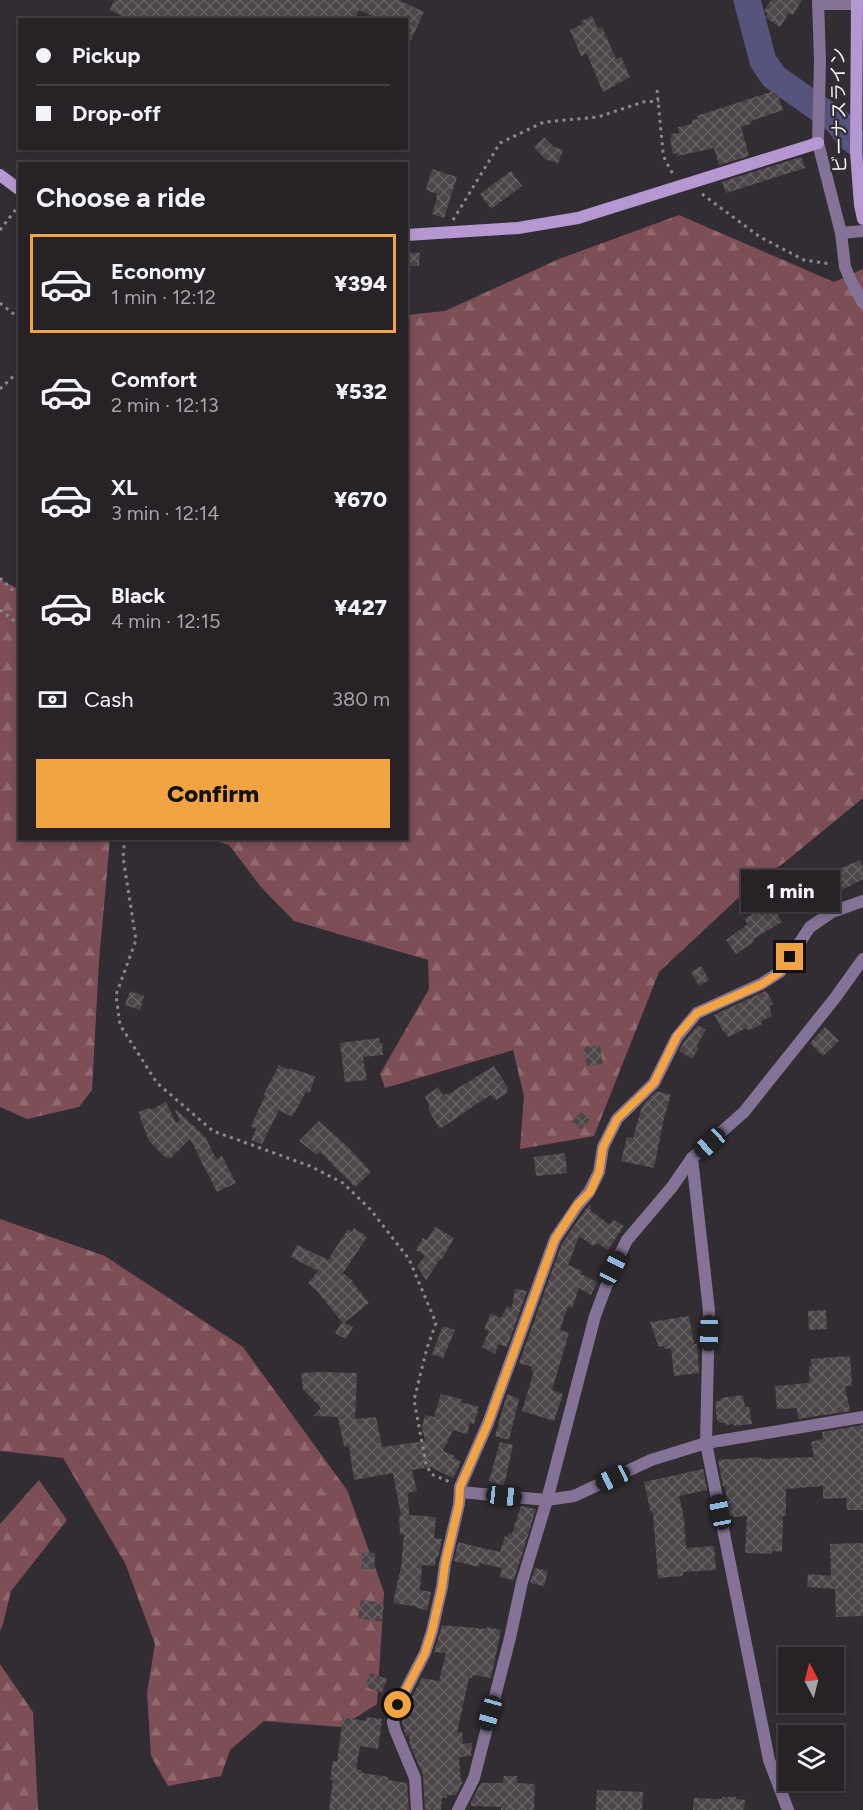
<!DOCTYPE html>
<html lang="en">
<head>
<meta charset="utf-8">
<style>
  body { margin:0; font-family:Figtree,"Noto Sans JP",sans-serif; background:#322f32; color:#f1f3f6; height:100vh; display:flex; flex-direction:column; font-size:22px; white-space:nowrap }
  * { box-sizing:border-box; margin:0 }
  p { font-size:20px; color:#a4a4a7 }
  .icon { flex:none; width:33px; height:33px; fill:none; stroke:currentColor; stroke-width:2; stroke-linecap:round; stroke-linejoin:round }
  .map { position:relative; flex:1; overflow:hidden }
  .details { position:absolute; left:18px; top:162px; width:390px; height:678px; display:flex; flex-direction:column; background:#262226; border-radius:0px; box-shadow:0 3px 9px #0003,0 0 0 2px #423f43 }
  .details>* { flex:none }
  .guide { position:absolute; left:18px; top:18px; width:390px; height:132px; border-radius:0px; box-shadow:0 3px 9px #0003,0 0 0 2px #423f43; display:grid; align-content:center; height:132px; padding:0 18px; background:#262226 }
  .needle { width:39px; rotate:353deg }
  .tools { position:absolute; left:778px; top:1647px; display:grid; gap:12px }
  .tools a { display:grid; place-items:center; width:66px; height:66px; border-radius:0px; background:#262226; box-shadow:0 3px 9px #0003,0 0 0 2px #423f43; font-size:30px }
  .end { position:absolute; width:27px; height:27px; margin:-14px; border:8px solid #f3a442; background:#111; box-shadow:0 0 0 3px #111 }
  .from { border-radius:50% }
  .bubble { position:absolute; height:42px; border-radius:0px; background:#262226; box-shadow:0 3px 9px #0003,0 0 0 2px #423f43; font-size:20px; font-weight:800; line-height:42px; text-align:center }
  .car { position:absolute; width:18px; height:36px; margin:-18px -9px; border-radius:8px; box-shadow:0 0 4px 2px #0007; background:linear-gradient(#222 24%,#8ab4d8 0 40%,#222 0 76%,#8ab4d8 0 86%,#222 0) }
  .guide b { display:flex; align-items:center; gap:21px; height:57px; font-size:22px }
  .guide b+b { border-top:2px solid #423f43 }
  .guide i { width:15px; height:15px; background:#f1f3f6 }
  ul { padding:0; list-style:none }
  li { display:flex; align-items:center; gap:18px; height:99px; margin:0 12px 9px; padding:0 6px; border:3px solid transparent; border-radius:0px }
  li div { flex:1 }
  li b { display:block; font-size:22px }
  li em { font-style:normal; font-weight:800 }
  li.on { border-color:#f3a442 }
  li>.icon { width:54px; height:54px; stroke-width:1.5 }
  h2 { padding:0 18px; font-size:27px; line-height:72px }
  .pay { display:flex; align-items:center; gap:15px; height:66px; padding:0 18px; font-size:22px }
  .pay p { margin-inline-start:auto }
  .cta { display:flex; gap:12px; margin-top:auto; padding:12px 18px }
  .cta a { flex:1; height:69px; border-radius:0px; background:#f3a442; color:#111; font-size:24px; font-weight:800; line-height:69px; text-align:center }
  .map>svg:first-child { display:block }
  .forest { fill:url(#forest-firs) }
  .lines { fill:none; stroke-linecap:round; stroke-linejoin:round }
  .river { stroke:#56537c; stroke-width:27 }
  .building { fill:url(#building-cross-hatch) }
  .path { stroke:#8b878b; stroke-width:3; stroke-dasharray:3 4.5; stroke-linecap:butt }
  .street { stroke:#847396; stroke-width:12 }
  .secondary { stroke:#b598d1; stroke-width:12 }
  .route { stroke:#f3a442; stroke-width:8 }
  .labels { text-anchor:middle; stroke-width:4.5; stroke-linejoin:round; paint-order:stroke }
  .street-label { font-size:18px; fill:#f6f3f6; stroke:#322d32 }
</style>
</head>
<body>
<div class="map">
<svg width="863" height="1810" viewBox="0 0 863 1810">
  <defs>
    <pattern id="forest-firs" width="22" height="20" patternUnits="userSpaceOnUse" patternTransform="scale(1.5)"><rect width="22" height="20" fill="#7e4e57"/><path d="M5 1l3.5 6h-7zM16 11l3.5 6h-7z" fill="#916870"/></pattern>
    <pattern id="building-cross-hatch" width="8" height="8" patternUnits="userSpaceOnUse" patternTransform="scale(1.5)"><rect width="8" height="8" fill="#4d4649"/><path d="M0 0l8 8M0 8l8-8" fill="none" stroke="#676164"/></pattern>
  </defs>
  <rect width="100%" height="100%" fill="#322d32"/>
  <!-- forest -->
  <g class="forest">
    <path d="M679 215 834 282 863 269V798L785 862 750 887 659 972 594 1136 520 1149 524 1096 513 1050 385 1088 380 1074 429 989 428 960 294 921 261 887 229 845 210 839 406 838 407 315 445 311 559 259Z"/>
    <path d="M0 580 19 589 20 838 110 839 99 961 92 1090 79 1107 27 1119 0 1107Z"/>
    <path d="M0 1219 105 1256 243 1347 347 1490 384 1592 377 1704 341 1727 264 1721 230 1750 221 1776 168 1786 151 1756 147 1693 155 1644 125 1563 63 1458 0 1451Z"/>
    <path d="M39 1480 67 1520 11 1591 3 1624 0 1631V1524Z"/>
    <path d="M0 1664 33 1712 38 1810H0Z"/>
  </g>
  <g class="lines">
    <!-- river -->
    <path class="river" d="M747 0 763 61 774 77 838 122 849 137 863 148"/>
  </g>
  <!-- building -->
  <g class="building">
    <path d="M114 0H399L424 12 406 51V20H380L359 10 354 20H131L110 10Z"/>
    <path d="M771 0H802L793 15 789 13 780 27 765 17 768 13 764 11Z"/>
    <path d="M592 16 598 29 602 27 616 59 621 57 630 77 603 92 587 54 581 56 570 30 583 24 581 21Z"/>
    <path d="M776 90 783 110 751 121V124L741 127 749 156 719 165 714 148 678 156 677 153 673 154 670 138H672L671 134 679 133 678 127 692 124V120L698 119 697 116Z"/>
    <path d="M544 137 554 147 563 150 558 163 545 159 534 147Z"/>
    <path d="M801 157 805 168 726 193 722 182 724 181Z"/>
    <path d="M432 169 457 177 444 218 432 214 437 198 436 197 437 194 426 190Z"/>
    <path d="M511 171 522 186 491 209 480 194Z"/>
    <path d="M406 252 420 253 419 266H406Z"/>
    <path d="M860 860 863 868V879L838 892 830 873Z"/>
    <path d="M771 903 782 922 753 939 755 941 736 954 726 940 748 924 744 919Z"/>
    <path d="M701 966 709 980 699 986 691 972Z"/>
    <path d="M130 991 144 996 140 1010 125 1005Z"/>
    <path d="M765 991 768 994 773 1004 769 1006 772 1016 761 1021 762 1024 748 1031 747 1028 728 1037 725 1032 724 1033 714 1015Z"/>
    <path d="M698 1025 706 1030 696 1046 699 1048 692 1059 679 1051 684 1042Z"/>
    <path d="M825 1027 839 1041 823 1056 810 1043Z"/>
    <path d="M379 1038 380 1043H382L383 1055 363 1057 367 1080 345 1082 340 1043Z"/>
    <path d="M600 1045 603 1064 587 1066 584 1047Z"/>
    <path d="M279 1065 289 1070 290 1068 315 1076 310 1093 306 1092 292 1117 279 1110 262 1144 251 1140 256 1129 251 1126 265 1096H263Z"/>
    <path d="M494 1066 508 1088 506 1089 508 1092 496 1100 490 1095 440 1129 432 1116 428 1108 430 1107 425 1097 438 1087 443 1095 446 1093 447 1095Z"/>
    <path d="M657 1091 671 1095 664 1118 654 1168 621 1161 627 1137 633 1138 642 1106Z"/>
    <path d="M166 1102 176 1123 180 1120 175 1111 177 1110 206 1138 216 1159 222 1156 236 1183 217 1192 190 1139 170 1159 168 1157 166 1158 149 1141 138 1112 149 1108 150 1110Z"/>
    <path d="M581 1112 590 1120 581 1129 572 1121Z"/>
    <path d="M319 1121 348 1147 371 1172 355 1187 320 1152 317 1155 299 1141Z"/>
    <path d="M565 1153 567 1173 536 1176 534 1157Z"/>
    <path d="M589 1205 591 1206 590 1210 610 1225 614 1220 624 1226 608 1250 597 1243 593 1246 579 1236 568 1265 582 1271 581 1274 597 1282 591 1295 579 1288 572 1308 568 1306 560 1330 569 1333 552 1390 563 1394 554 1421 522 1411 534 1371 531 1370 532 1367 519 1363 562 1243Z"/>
    <path d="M435 1227 454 1238 442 1259H440L426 1280 417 1266 425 1256 416 1250 423 1238 427 1240Z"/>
    <path d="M354 1228 367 1237 343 1273 353 1281 352 1282 369 1303 344 1323 353 1327 346 1339 335 1333 342 1322 316 1290 308 1283 318 1271 291 1257 297 1245 328 1260 348 1229 352 1232Z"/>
    <path d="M515 1289 527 1291 507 1347 498 1344 495 1354 482 1347 489 1331 484 1329 491 1313 501 1318 507 1306 512 1308Z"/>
    <path d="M826 1310 827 1329 809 1330 808 1311Z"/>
    <path d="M689 1316 694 1344H697L699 1373 674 1376 671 1348 665 1349 664 1346 659 1347 650 1322Z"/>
    <path d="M443 1326 455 1330 443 1358 432 1354Z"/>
    <path d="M850 1356 852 1386H845L850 1411 798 1419 797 1408 777 1409 775 1386 809 1383V1366H812L811 1359Z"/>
    <path d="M324 1372 357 1373 355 1419 376 1417 382 1447 425 1441 422 1427 425 1415 434 1417 441 1394 462 1399 461 1402 479 1407 474 1424 470 1423 467 1434 453 1430 443 1451 455 1456 454 1458 461 1462 453 1478 430 1467 412 1470 417 1491 408 1493 409 1515 436 1517 434 1538 442 1539 438 1557H436L435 1566 422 1565 420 1590 431 1592 427 1611 413 1606 393 1603 401 1567 404 1534H400L399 1516H401L393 1473 354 1480 349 1446 344 1447 338 1417 313 1416 321 1408 303 1389 301 1373Z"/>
    <path d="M507 1394 519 1399 509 1440 495 1436Z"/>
    <path d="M743 1395 745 1407H749L752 1424 734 1426V1424L726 1425V1423H720L719 1421H717L715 1402 721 1400V1398Z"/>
    <path d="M863 1425V1510H847L846 1498 823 1499V1486L786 1489V1516H783L782 1552 772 1551V1554L745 1553 747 1516 729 1517 725 1486 723 1487 718 1460 761 1457V1459L814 1457 811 1442 823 1439 822 1432Z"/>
    <path d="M500 1442 513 1445 504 1486 489 1481Z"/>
    <path d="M703 1469 707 1490 679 1496 684 1518 686 1548 714 1546 716 1570 683 1572V1576L658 1578 653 1513H651L644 1482Z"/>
    <path d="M521 1506 536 1509 514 1580 500 1577 502 1568 479 1563V1567L454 1561 458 1542 500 1552 505 1536 508 1537 509 1533 512 1534Z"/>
    <path d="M863 1543V1616L836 1617 835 1589 807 1587 808 1574 831 1576 830 1544Z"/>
    <path d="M362 1552 375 1553 374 1570 361 1569Z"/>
    <path d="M535 1568 548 1571 544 1586 530 1583Z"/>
    <path d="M361 1600 384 1603 382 1622 358 1618Z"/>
    <path d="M442 1625 487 1629V1627L501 1630 491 1678 473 1675 472 1678H469L457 1733 462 1732 463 1744 472 1743 471 1756 459 1757 461 1782H463L456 1795H447V1798H442L441 1810H425L423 1775 410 1745 409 1735 406 1736 402 1722 404 1715H406L409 1702 422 1678 439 1681 446 1653 434 1652Z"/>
    <path d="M370 1673 387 1679 382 1693 365 1687Z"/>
    <path d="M343 1717 366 1721V1717L382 1719 378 1749 360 1746 356 1769 362 1770V1773L388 1777V1780L407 1783 409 1810H329L333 1780H330L333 1761 337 1762Z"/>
    <path d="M504 1776H517V1783L535 1784 534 1810H501V1807L471 1806V1802L481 1783H503Z"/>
    <path d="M597 1790 643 1792 642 1810H596Z"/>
    <path d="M722 1797H736V1799L745 1800 744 1810H693L694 1798 722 1799Z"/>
  </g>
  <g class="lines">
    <!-- path -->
    <g class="path">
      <path d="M657 90 663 152 665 160 674 176"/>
      <path d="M702 194 760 237 804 260 831 264"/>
      <path d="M453 220 500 143 544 122 598 117 643 102 659 101"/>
      <path d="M0 230 20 204"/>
      <path d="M0 303 20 319"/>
      <path d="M0 389 20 370"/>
      <path d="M0 578 20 597"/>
      <path d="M0 610 20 625"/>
      <path d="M125 838 123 857 136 940 116 995 120 1025 157 1083 213 1131 310 1166 343 1183 370 1209 409 1259 436 1323 427 1348 414 1400 426 1464 431 1474 450 1482"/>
    </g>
    <!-- street -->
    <g class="street">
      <path d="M818 0 820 61 818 143 841 233 845 267 851 281 863 303"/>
      <path d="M818 4H856"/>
      <path d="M841 233 863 231"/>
      <path d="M692 1158 709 1311 706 1443 769 1760 788 1810"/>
      <path d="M460 1492 547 1500 574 1496 651 1460 706 1443 863 1417"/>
      <path d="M417 1810 415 1778 395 1730 393 1722 398 1705 425 1653 432 1631 442 1587 445 1564 459 1504 460 1487 488 1423 555 1239 578 1205 589 1192 599 1172 603 1147 617 1119 654 1083 677 1037 697 1013 761 984 780 972 810 927 832 912 863 901"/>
      <path d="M458 1810 474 1778 510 1638 522 1582 547 1500 595 1316 613 1268 627 1240 672 1187 692 1158 744 1112 835 998 863 959"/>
    </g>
    <!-- secondary -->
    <g class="secondary">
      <path d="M857 0 856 152 860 205 863 219"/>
      <path d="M0 175 20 190"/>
      <path d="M406 235 518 228 578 218 818 143"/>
    </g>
  </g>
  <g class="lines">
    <!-- route -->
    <path class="route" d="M398 1705 425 1653 432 1631 442 1587 445 1564 459 1504 460 1487 488 1423 555 1239 578 1204 590 1192 599 1172 603 1147 617 1119 654 1083 677 1036 697 1013 762 984 780 972 790 957"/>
  </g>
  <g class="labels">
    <!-- street labels -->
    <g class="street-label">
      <text transform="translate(839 110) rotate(-91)" y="6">ビーナスライン</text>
    </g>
  </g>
</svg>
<div class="tools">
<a><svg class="needle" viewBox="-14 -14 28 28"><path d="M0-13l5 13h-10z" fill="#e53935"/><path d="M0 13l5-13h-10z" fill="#a4a4a7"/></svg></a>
<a><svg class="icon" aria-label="layers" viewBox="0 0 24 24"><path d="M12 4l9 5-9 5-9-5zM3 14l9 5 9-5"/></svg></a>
</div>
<i class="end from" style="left:398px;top:1705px"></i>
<i class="end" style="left:790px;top:957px"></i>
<div class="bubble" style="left:741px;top:870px;width:99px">1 min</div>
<i class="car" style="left:710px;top:1143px;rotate:228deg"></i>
<i class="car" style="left:613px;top:1268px;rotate:27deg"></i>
<i class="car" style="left:709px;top:1333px;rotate:181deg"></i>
<i class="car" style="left:613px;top:1478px;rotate:245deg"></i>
<i class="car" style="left:504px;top:1496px;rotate:96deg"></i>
<i class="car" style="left:720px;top:1512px;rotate:349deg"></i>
<i class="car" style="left:490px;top:1713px;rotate:196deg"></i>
<div class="guide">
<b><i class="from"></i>Pickup</b>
<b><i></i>Drop-off</b>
</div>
<section class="details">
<h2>Choose a ride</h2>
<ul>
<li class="on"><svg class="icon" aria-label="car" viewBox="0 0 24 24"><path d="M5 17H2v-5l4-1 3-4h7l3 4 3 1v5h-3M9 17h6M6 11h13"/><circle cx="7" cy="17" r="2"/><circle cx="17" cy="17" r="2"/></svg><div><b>Economy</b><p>1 min · 12:12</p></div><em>¥394</em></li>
<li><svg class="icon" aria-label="car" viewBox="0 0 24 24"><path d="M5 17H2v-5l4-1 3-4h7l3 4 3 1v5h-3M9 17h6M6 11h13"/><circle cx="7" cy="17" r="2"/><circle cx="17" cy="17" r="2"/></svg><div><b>Comfort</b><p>2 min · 12:13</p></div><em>¥532</em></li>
<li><svg class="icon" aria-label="car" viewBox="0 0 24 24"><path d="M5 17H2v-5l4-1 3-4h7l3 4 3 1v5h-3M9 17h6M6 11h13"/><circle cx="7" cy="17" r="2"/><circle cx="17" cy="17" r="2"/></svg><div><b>XL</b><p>3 min · 12:14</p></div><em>¥670</em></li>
<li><svg class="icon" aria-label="car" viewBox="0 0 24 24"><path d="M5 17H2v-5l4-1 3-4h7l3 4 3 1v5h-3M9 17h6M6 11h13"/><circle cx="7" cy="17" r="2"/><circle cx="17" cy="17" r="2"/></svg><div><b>Black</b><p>4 min · 12:15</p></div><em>¥427</em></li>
</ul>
<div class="pay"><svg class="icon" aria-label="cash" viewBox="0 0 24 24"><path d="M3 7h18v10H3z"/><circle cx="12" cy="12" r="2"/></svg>Cash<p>380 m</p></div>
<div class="cta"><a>Confirm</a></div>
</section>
</div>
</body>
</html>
